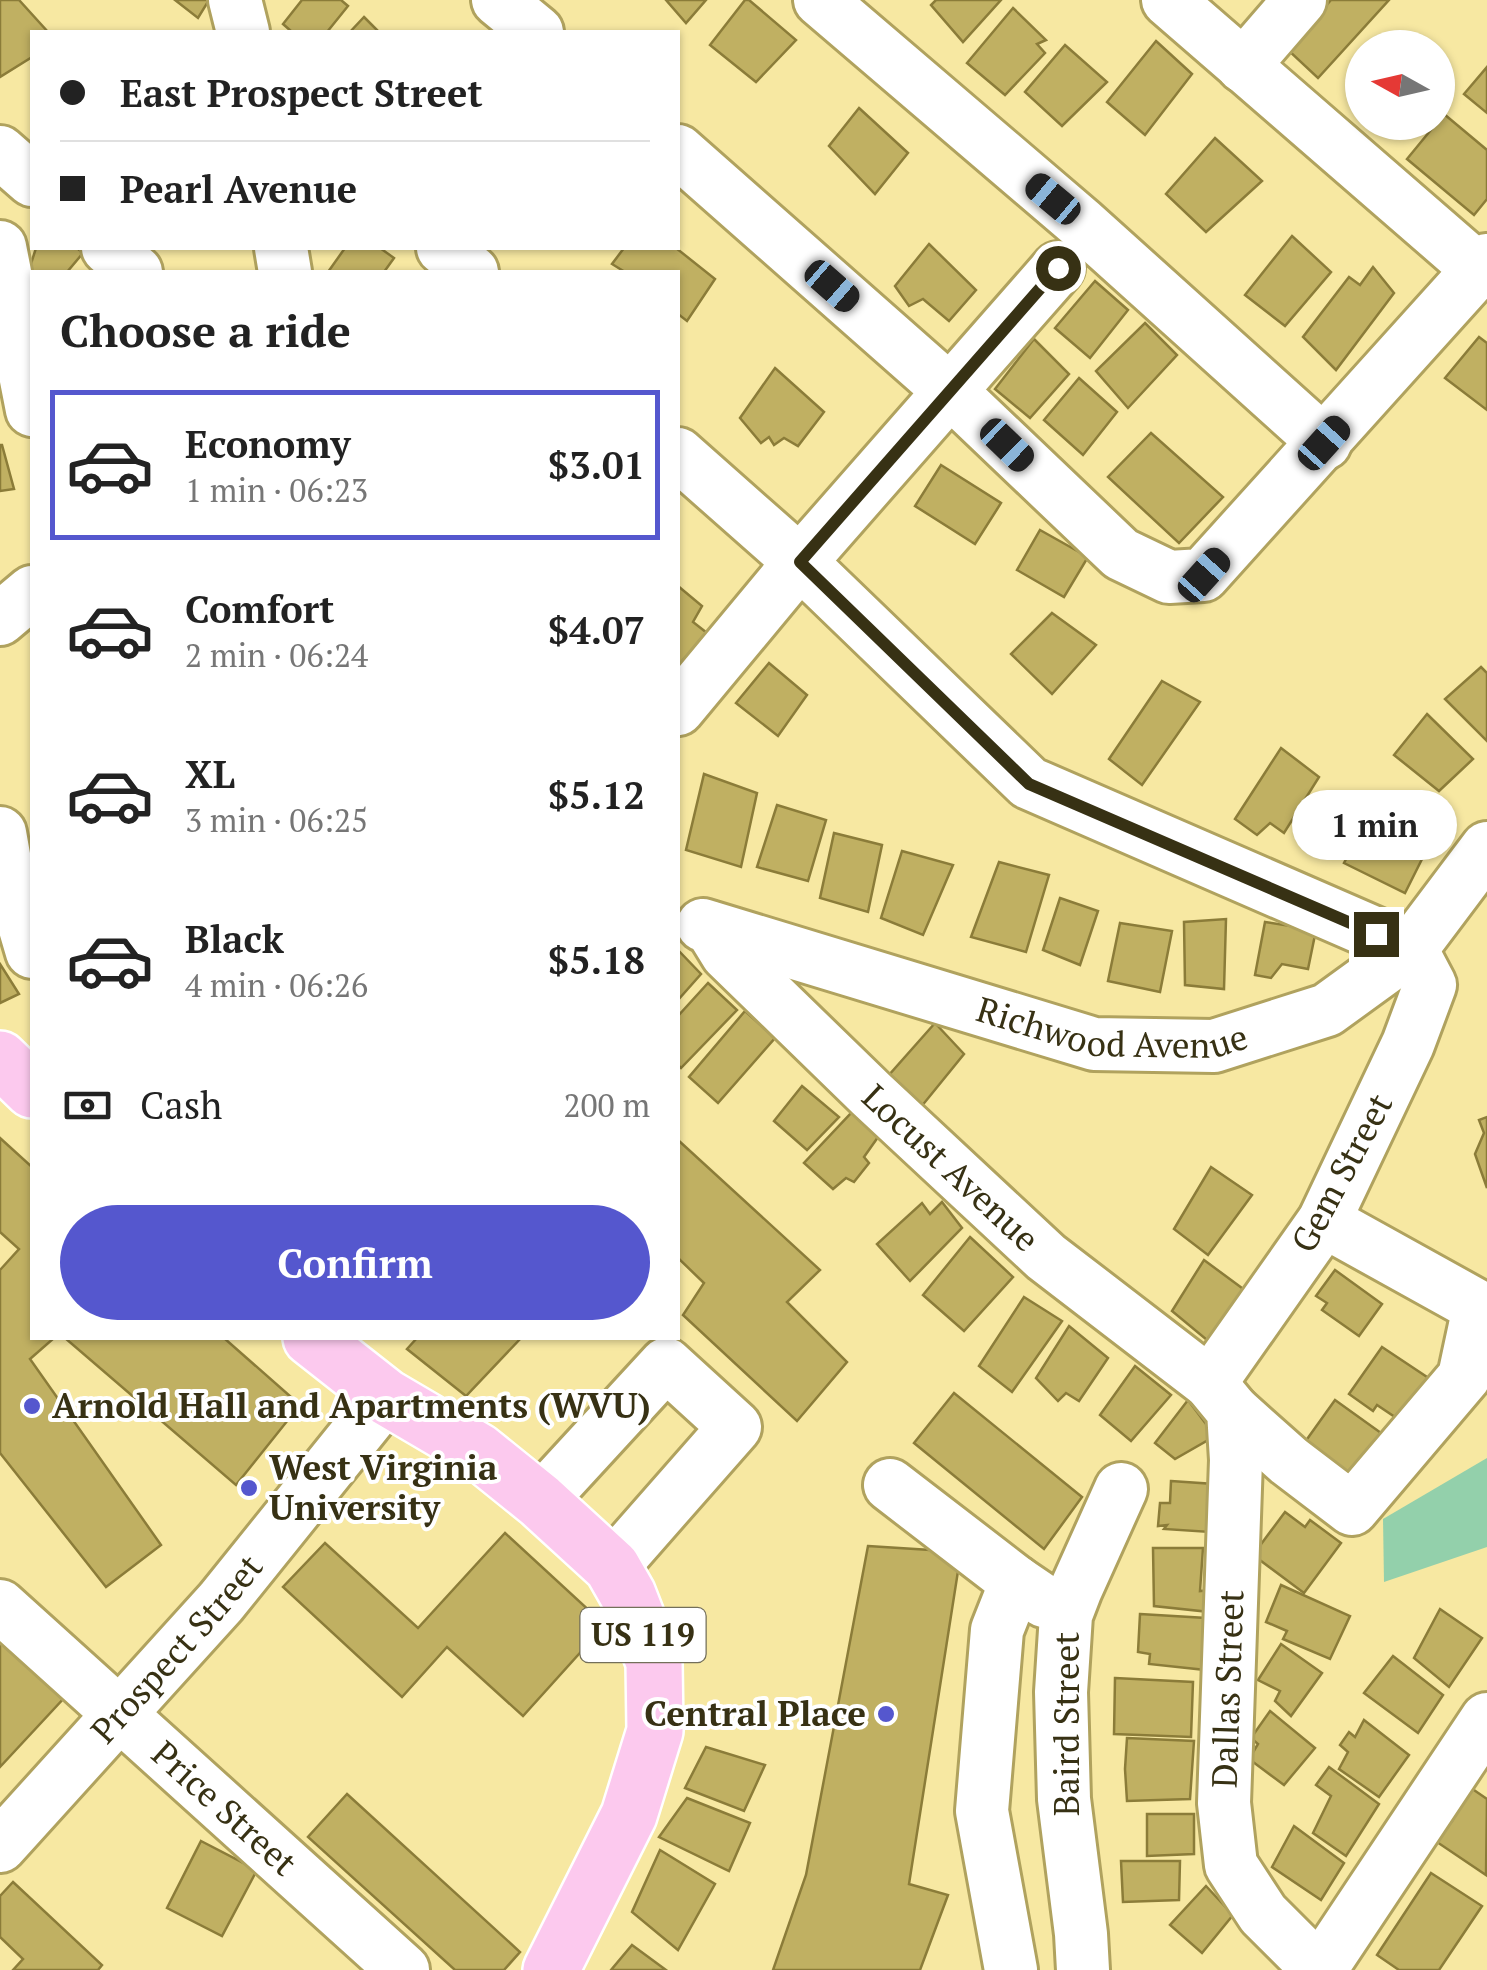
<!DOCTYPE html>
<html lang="en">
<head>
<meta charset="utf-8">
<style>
  body { margin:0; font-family:"PT Serif",serif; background:#f6f6f6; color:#222; height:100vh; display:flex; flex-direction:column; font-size:38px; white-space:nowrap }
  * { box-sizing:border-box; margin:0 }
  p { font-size:32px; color:#767676 }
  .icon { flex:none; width:55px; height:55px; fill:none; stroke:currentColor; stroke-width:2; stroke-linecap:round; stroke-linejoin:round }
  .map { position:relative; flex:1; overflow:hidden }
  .side { position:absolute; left:30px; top:270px; width:650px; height:1070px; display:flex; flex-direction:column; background:#fff; border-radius:0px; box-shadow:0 2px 8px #0004 }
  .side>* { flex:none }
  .guide { position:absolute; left:30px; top:30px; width:650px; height:220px; border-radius:0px; box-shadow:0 2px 8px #0004; display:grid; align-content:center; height:220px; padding:0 30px; background:#fff }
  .needle { width:65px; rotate:278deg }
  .tools { position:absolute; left:1345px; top:30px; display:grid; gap:20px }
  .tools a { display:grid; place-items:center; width:110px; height:110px; border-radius:50%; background:#fff; box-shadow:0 2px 8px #0004; font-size:50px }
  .end { position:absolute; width:45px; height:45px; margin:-22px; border:12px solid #373114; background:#fff; box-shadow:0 0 0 5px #fff }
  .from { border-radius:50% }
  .bubble { position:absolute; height:70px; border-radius:35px; background:#fff; box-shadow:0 2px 8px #0004; font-size:32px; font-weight:600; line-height:70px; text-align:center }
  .car { position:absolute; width:30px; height:60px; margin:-30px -15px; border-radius:12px; box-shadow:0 0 8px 2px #0007; background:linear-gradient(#222 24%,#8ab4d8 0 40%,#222 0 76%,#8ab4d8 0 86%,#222 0) }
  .guide b { display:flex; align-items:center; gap:35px; height:95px; font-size:38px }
  .guide b+b { border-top:2px solid #e0e0e0 }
  .guide i { width:25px; height:25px; background:#222 }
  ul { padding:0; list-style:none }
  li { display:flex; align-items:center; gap:30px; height:150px; margin:0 20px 15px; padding:0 10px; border:5px solid transparent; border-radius:0px }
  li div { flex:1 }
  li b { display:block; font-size:38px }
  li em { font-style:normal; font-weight:600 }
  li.selected { border-color:#5557ce }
  li>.icon { width:90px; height:90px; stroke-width:1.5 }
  h2 { padding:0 30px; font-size:45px; line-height:120px }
  .pay { display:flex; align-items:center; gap:25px; height:110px; padding:0 30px; font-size:38px }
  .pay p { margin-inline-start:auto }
  .primary-button { display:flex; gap:20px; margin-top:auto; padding:20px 30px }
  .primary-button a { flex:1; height:115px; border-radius:60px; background:#5557ce; color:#fff; font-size:40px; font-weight:600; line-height:115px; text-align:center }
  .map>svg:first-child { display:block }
  .green { fill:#93d0ab }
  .building { fill:#c0b062; stroke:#8b7c39; stroke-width:2.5 }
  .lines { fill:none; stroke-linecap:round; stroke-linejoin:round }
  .minor-casing { stroke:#b0a25e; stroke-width:58 }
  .major-casing { stroke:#fff; stroke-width:60 }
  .minor { stroke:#fff; stroke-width:52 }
  .major { stroke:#fcc9ee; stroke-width:55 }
  .route { stroke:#373114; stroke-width:12 }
  .poi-dot { fill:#5557ce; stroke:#fff; stroke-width:4 }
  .labels { text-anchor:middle; stroke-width:8; stroke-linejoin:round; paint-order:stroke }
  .shield { fill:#fff; stroke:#736f5a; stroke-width:2.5 }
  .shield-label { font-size:32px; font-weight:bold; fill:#373114 }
  .street-label { font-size:35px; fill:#373114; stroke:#fff }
  .poi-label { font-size:35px; font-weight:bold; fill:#373114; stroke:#fff; text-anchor:start }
</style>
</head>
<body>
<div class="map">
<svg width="1487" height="1970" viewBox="0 0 1487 1970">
  <rect width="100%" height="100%" fill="#f7e8a2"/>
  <!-- green -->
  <path class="green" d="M1487 1458V1547L1384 1582 1383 1519Z"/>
  <!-- building -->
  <g class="building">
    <path d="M0 0H19L48 32H32V57L0 77Z"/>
    <path d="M175 0H209L198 18Z"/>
    <path d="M302 0H341L348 6 327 32H292L283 24Z"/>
    <path d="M666 0H706L686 23Z"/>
    <path d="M745 0H749L796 40 756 82 710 45Z"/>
    <path d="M936 0H1001L963 42 931 5Z"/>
    <path d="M1331 0H1389L1318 78 1288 50Z"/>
    <path d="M1013 8 1046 40 1037 44 1045 53 1005 95 967 63Z"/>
    <path d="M364 17 379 32H350Z"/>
    <path d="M1156 41 1192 74 1145 135 1107 102Z"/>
    <path d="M1065 45 1107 82 1062 126 1025 92Z"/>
    <path d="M1487 67V113L1464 94Z"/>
    <path d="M1362 87V111L1351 104Z"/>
    <path d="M859 108 908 153 875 194 829 146Z"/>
    <path d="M1444 114 1487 150V199L1474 215 1407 159Z"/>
    <path d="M1215 138 1262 181 1206 232 1166 194Z"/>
    <path d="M1292 236 1331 272 1285 326 1245 295Z"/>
    <path d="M929 244 976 290 949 321 923 299 909 306 895 286Z"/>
    <path d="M36 248H77L83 253 67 272 32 274 29 270Z"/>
    <path d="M345 248H380L394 258 384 272H328Z"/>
    <path d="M624 248H676L715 279 687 321 678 314V272H625L612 264Z"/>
    <path d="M1373 267 1394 293 1336 370 1303 337 1349 277 1360 285Z"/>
    <path d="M1095 281 1128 310 1090 358 1055 328Z"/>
    <path d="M1145 323 1177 355 1128 408 1096 371Z"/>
    <path d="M1479 337 1487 343V410L1445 378Z"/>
    <path d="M1034 339 1069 374 1030 418 995 389Z"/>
    <path d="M775 368 824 412 798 446 784 438 774 445 769 437 761 443 740 418Z"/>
    <path d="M1079 378 1117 412 1083 455 1044 420Z"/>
    <path d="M1151 433 1223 497 1179 543 1108 477Z"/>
    <path d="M0 445H2L14 489 0 491Z"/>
    <path d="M941 465 1001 503 975 544 915 506Z"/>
    <path d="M1040 530 1088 557 1064 597 1017 570Z"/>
    <path d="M678 586 702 606 693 622 707 633 678 666Z"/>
    <path d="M1052 613 1096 645 1052 694 1011 654Z"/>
    <path d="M769 663 807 695 778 736 736 703Z"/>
    <path d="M1481 667 1487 673V741L1445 699Z"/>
    <path d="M1162 681 1200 702 1142 785 1109 759Z"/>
    <path d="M1427 714 1473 759 1439 791 1394 755Z"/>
    <path d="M1281 748 1319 777 1284 833 1270 823 1257 835 1235 819Z"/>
    <path d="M704 774 757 793 741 867 686 850Z"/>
    <path d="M777 805 826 820 808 881 757 867Z"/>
    <path d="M1369 816 1429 845 1405 893 1344 863Z"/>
    <path d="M834 833 882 845 868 912 820 898Z"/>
    <path d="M902 851 953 865 923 935 881 918Z"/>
    <path d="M999 862 1049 875 1026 952 971 937Z"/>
    <path d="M1060 898 1098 911 1080 965 1043 950Z"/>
    <path d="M1226 919 1224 989 1185 985 1184 922Z"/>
    <path d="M1265 922 1316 930 1308 969 1282 964 1271 978 1255 975Z"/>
    <path d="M1120 923 1172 931 1160 992 1108 981Z"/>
    <path d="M678 950 701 974 678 1000Z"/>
    <path d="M0 964 19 994 0 1003Z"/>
    <path d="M708 983 737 1010 681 1068 678 1065V1016Z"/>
    <path d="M745 1011 775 1038 718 1103 689 1077Z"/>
    <path d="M935 1023 964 1054 921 1107 889 1075Z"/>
    <path d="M802 1086 839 1117 807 1150 774 1121Z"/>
    <path d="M854 1110 883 1130 864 1157 869 1163 854 1182 846 1178 833 1189 804 1163Z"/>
    <path d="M1487 1117V1188L1475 1154 1484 1133 1479 1120Z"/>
    <path d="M0 1138 32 1167V1338H54L30 1359 161 1545 106 1587 0 1453V1270L19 1249 0 1232Z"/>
    <path d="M678 1140 820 1270 787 1302 847 1362 797 1421 683 1315 704 1283 678 1258Z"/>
    <path d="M1211 1167 1252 1195 1208 1255 1174 1229Z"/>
    <path d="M942 1202 962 1228 910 1281 877 1244 922 1203 930 1214Z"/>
    <path d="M970 1237 1013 1277 964 1331 923 1295Z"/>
    <path d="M1204 1260 1246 1291 1207 1340 1172 1311Z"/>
    <path d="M1335 1270 1382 1304 1359 1336 1322 1310 1327 1303 1316 1296Z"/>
    <path d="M1024 1297 1062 1321 1012 1392 979 1366Z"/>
    <path d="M1069 1326 1108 1358 1079 1401 1066 1393 1058 1401 1036 1378Z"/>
    <path d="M65 1338H224L300 1405 236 1485Z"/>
    <path d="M417 1338H521L466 1396 407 1349Z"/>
    <path d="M1382 1347 1433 1381 1398 1419 1377 1405 1373 1411 1349 1394Z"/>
    <path d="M1135 1366 1171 1395 1131 1441 1100 1415Z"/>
    <path d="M954 1393 1082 1497 1044 1549 914 1443Z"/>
    <path d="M1188 1400 1215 1436 1175 1459 1155 1443Z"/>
    <path d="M1335 1400 1381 1433 1350 1475 1305 1442Z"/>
    <path d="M1171 1481 1214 1484 1210 1532 1164 1529 1167 1525 1158 1526 1160 1503H1170Z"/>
    <path d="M1285 1512 1305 1527 1310 1520 1341 1543 1304 1593 1253 1555Z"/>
    <path d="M505 1533 605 1625 523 1716 447 1647 402 1697 283 1587 325 1543 418 1628Z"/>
    <path d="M868 1546 961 1552 909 1884 948 1895 920 1970H773L806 1875Z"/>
    <path d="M1153 1548H1203L1200 1591 1211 1590 1210 1612 1154 1606Z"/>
    <path d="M1281 1585 1350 1616 1330 1659 1283 1639 1287 1631 1266 1622Z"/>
    <path d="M1440 1609 1482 1638 1449 1687 1414 1658Z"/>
    <path d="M1140 1614 1206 1618V1670L1149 1664 1150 1654 1138 1652Z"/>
    <path d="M0 1628 65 1697 0 1767Z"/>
    <path d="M1281 1644 1322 1673 1291 1716 1275 1701 1280 1691 1258 1680Z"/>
    <path d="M1393 1656 1443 1695 1418 1733 1364 1693Z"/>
    <path d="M1115 1678 1193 1682 1191 1737 1114 1734Z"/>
    <path d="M1270 1711 1315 1748 1284 1785 1249 1759 1258 1744 1251 1738Z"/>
    <path d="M1364 1720 1409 1755 1379 1797 1339 1769 1348 1752 1340 1745 1349 1732 1355 1737Z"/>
    <path d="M1127 1738 1194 1741 1190 1799 1127 1801 1125 1769Z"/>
    <path d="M706 1747 765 1765 744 1811 685 1788Z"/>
    <path d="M1329 1767 1379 1804 1346 1856 1313 1833 1331 1796 1316 1785Z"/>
    <path d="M1471 1788 1487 1799 1486 1875 1428 1836 1442 1813 1452 1821Z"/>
    <path d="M347 1794 520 1952 504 1970H455L308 1837Z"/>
    <path d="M687 1798 750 1823 729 1871 659 1837Z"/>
    <path d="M1147 1814H1194V1854L1147 1856Z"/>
    <path d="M1294 1826 1344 1863 1321 1900 1272 1867Z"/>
    <path d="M201 1841 257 1870 222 1936 167 1908Z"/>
    <path d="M660 1850 715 1884 678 1950 632 1912Z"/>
    <path d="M1121 1861H1180L1179 1900 1123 1902Z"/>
    <path d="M1431 1873 1482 1906 1439 1970H1399L1377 1955Z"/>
    <path d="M13 1882 102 1965 98 1970H13L23 1959 0 1937V1896Z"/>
    <path d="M1206 1886 1233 1915 1202 1953 1170 1925Z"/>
    <path d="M632 1945 666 1970H611Z"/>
  </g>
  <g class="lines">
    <!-- minor casing -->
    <g class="minor-casing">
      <g id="minor">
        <path d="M235 0 243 32"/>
        <path d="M498 0 537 32"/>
        <path d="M820 0 1082 224 1325 443"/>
        <path d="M1168 0 1479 270"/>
        <path d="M1243 66 1300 0"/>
        <path d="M678 151 950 391 1121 554 1169 577 1203 575 1487 260"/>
        <path d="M0 152 32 180"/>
        <path d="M0 247 32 410"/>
        <path d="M108 248 136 272"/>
        <path d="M281 248 285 272"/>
        <path d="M443 248 472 272"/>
        <path d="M678 454 800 562 1029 783 1411 949 1430 985 1408 1044 1324 1221 1210 1383"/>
        <path d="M0 619 32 592"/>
        <path d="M678 709 800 562 1058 268"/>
        <path d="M0 833 5 861 32 952"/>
        <path id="s1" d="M703 925 1094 1044 1214 1046 1327 1010 1411 949 1487 848"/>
        <path id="s2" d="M711 928 727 954 871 1094 1046 1257 1210 1383 1233 1411 1236 1460 1224 1803 1231 1865 1263 1914 1319 1970"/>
        <path d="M1233 1411 1289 1461 1352 1509 1464 1377 1479 1307 1324 1221"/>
        <path d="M890 1485 1016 1582 1044 1601"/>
        <path d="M540 1501 666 1364 735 1427 612 1567"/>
        <path id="s3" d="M0 1606 403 1970"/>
        <path id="s4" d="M0 1846 221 1602 386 1397"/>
        <path d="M1011 1970 982 1811 997 1630 1016 1582"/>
        <path d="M1083 1970 1081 1934 1064 1799 1061 1692 1066 1615 1076 1589 1121 1489"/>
        <path d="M1320 1970 1487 1719"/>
      </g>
    </g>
    <!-- major casing -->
    <g class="major-casing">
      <g id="major">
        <path d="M0 1059 32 1090"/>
        <path d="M311 1338 386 1397 478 1451 540 1501 612 1567 628 1595 654 1662 655 1731 629 1815 551 1970"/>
      </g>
    </g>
    <!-- minor -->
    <use href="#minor" class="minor"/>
    <!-- major -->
    <use href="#major" class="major"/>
  </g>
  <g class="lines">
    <!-- route -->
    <path class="route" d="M1058 268 800 562 1029 784 1376 934"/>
  </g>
  <!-- markers -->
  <g class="poi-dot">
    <circle cx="32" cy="1406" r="10"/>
    <circle cx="249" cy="1488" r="10"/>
    <circle cx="886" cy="1714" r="10"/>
  </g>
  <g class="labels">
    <!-- shield labels -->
    <rect class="shield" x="580.5" y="1608" width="125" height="54" rx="8"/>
    <g class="shield-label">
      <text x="643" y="1646">US 119</text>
    </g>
    <!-- street labels -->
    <g class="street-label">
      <text dy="12" stroke="none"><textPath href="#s1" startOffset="425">Richwood Avenue</textPath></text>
      <text dy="12" stroke="none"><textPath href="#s2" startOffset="340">Locust Avenue</textPath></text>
      <text transform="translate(1342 1173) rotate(-62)" y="12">Gem Street</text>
      <text dy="12" stroke="none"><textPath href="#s4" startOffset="265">Prospect Street</textPath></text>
      <text transform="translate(1228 1689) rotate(-88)" y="12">Dallas Street</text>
      <text transform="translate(1067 1724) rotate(-90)" y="12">Baird Street</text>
      <text dy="12" stroke="none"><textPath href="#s3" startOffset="302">Price Street</textPath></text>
    </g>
    <!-- poi labels -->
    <g class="poi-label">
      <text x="52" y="1418">Arnold Hall and Apartments (WVU)</text>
      <text x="269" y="1480">West Virginia<tspan x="269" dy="40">University</tspan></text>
      <text x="866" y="1726" text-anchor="end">Central Place</text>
    </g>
  </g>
</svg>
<div class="tools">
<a><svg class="needle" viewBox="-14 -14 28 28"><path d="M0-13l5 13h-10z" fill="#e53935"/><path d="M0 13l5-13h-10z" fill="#767676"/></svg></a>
</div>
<i class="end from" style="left:1058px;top:268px"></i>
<i class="end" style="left:1376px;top:934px"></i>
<div class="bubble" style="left:1292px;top:790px;width:165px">1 min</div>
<i class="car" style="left:1053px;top:199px;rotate:310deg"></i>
<i class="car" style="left:832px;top:286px;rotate:131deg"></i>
<i class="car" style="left:1324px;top:443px;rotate:42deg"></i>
<i class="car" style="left:1007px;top:445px;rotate:134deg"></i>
<i class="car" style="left:1204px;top:575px;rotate:42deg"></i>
<div class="guide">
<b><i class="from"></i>East Prospect Street</b>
<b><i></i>Pearl Avenue</b>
</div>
<section class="side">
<h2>Choose a ride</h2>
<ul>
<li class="selected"><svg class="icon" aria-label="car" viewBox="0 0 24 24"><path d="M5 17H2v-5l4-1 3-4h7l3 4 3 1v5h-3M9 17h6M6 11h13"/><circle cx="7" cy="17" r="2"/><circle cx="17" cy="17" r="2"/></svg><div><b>Economy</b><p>1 min · 06:23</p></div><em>$3.01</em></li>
<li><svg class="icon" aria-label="car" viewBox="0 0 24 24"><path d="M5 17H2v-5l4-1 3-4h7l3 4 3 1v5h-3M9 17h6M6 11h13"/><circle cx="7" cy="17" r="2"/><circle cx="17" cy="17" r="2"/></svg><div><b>Comfort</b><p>2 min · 06:24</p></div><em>$4.07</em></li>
<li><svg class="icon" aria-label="car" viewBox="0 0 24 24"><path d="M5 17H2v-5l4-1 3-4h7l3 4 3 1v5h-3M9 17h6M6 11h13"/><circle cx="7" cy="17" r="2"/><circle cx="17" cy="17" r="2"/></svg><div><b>XL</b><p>3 min · 06:25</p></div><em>$5.12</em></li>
<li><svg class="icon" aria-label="car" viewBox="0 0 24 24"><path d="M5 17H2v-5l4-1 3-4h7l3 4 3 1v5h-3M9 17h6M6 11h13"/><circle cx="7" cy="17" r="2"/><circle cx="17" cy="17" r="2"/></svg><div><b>Black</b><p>4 min · 06:26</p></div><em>$5.18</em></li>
</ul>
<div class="pay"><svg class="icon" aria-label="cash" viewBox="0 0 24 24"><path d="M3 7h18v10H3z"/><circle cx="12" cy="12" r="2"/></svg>Cash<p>200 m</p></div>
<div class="primary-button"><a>Confirm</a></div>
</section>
</div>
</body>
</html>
